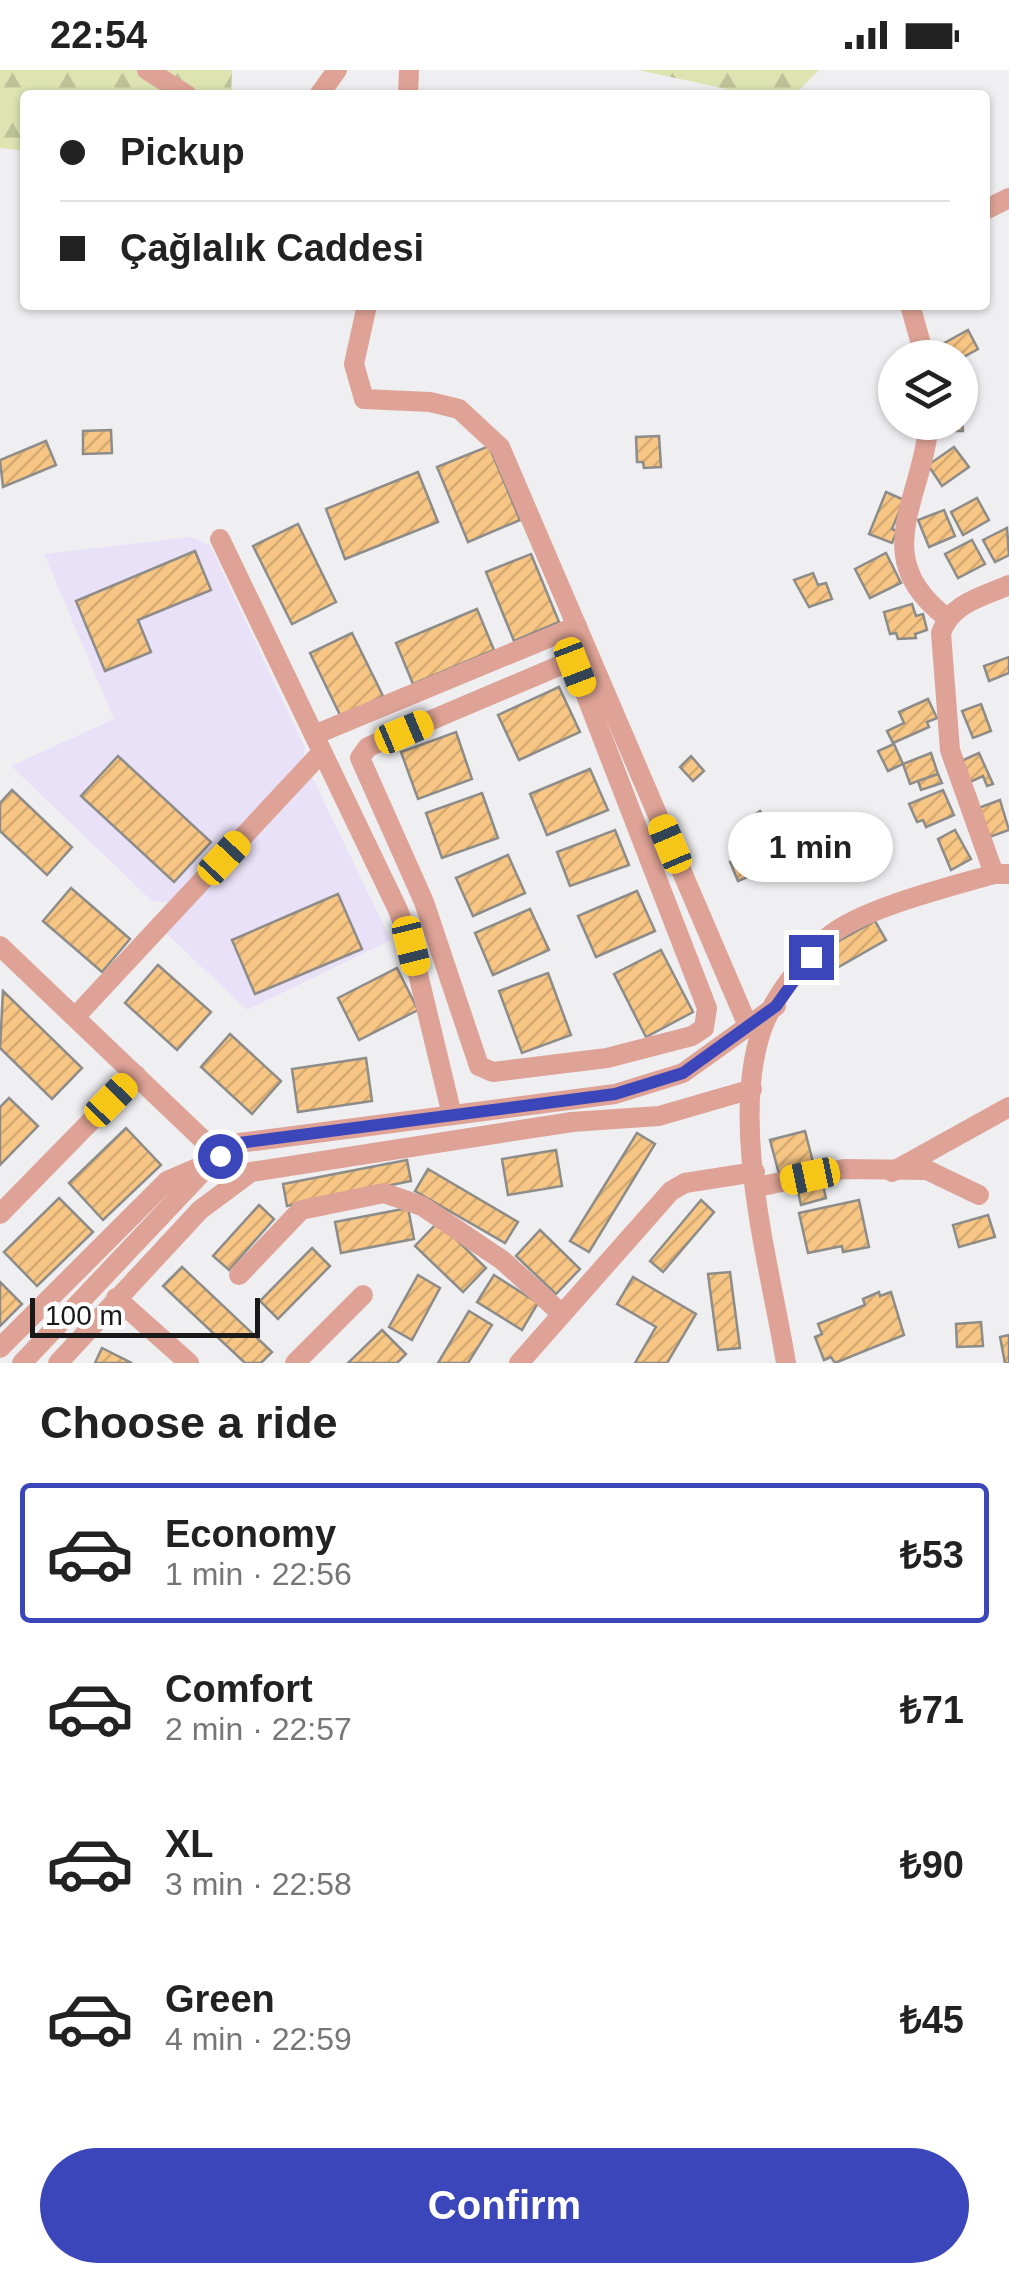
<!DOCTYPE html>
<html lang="en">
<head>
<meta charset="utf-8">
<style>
  body { margin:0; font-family:Helvetica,sans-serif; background:#f6f6f6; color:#222; height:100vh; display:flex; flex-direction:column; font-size:38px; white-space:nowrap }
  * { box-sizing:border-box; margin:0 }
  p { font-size:32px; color:#767676 }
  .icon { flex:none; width:55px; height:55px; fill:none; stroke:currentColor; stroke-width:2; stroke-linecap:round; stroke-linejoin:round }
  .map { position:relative; height:1293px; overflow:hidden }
  .sheet { display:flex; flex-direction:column; background:#fff; flex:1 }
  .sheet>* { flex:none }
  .top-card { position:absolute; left:20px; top:20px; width:970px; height:220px; border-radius:10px; box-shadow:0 2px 8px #0004; display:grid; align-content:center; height:220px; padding:0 40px; background:#fff }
  .tools { position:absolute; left:878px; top:270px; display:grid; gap:20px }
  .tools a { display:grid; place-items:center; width:100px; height:100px; border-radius:50%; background:#fff; box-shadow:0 2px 8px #0004; font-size:50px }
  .scale { position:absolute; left:30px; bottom:25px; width:230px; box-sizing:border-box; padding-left:10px; border:5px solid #19191a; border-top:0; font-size:28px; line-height:35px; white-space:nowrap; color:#19191a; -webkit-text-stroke:8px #fff; paint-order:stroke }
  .end { position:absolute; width:45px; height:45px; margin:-22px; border:12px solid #3a46b9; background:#fff; box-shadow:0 0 0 5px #fff }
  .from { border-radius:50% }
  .bubble { position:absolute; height:70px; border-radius:35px; background:#fff; box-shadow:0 2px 8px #0004; font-size:32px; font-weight:600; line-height:70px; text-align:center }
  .car { position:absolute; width:30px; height:60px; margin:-30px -15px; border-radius:12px; box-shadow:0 0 8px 2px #0007; background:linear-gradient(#f5c518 24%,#345 0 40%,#f5c518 0 76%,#345 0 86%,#f5c518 0) }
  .top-card b { display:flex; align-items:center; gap:35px; height:95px; font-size:38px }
  .top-card b+b { border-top:2px solid #e0e0e0 }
  .top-card i { width:25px; height:25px; background:#222 }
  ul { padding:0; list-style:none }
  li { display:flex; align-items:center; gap:30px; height:140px; margin:0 20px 15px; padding:0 20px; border:5px solid transparent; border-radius:10px }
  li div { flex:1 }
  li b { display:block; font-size:38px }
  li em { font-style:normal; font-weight:600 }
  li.current { border-color:#3a46b9 }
  li>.icon { width:90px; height:90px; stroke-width:1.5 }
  h2 { padding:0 40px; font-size:45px; line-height:120px }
  .action { display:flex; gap:20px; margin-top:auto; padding:20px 40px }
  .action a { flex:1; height:115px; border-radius:60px; background:#3a46b9; color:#fff; font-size:40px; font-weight:600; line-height:115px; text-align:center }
  .status { display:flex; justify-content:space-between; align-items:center; height:70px; padding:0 50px; background:#fff; direction:ltr }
  .status svg { height:28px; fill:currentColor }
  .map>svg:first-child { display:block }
  .education { fill:#e9e1f7 }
  .forest { fill:url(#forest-firs) }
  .building { fill:url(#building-hatch); stroke:#8e8c89; stroke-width:2.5 }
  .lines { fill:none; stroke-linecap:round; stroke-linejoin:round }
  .minor { stroke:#dea396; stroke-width:20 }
  .route { stroke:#3a46b9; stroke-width:12 }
</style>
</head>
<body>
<div class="status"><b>22:54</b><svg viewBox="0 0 49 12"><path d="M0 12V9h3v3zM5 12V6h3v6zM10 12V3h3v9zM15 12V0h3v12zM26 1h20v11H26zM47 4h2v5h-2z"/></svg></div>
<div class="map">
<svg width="1009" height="1293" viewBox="0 0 1009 1293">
  <defs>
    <pattern id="forest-firs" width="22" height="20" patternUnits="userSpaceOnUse" patternTransform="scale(2.5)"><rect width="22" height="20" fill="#dde4b2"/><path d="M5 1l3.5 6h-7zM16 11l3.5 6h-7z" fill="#bdc398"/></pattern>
    <pattern id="building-hatch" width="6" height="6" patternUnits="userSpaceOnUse" patternTransform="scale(2.5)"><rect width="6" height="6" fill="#f8c684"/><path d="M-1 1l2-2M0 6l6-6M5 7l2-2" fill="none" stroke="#d4aa71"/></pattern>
  </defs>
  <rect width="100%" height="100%" fill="#efeff2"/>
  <!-- education -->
  <g class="education">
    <path d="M191 467 210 475 305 678 302 692 169 832 152 831 11 696 114 649 44 484Z"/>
    <path d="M312 707 391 870 247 940 165 862Z"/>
  </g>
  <!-- forest -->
  <g class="forest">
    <path d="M0 0H232L231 25H25V81L0 78Z"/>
    <path d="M638 0H819L794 25H754Z"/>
  </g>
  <!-- building -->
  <g class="building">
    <path d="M968 260 978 279 960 289 946 288 939 276Z"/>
    <path d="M960 333 963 361H938V352H960Z"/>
    <path d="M111 360 112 383 83 384V361Z"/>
    <path d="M659 366 661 397 644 398 643 392H637L636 367Z"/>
    <path d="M46 371 56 395 3 417 0 390Z"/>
    <path d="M489 376 520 450 468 472 437 397Z"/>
    <path d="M954 377 969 397 942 416 928 395Z"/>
    <path d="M418 402 438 452 345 489 326 439Z"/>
    <path d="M886 422 904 430 892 459 897 461 892 473 869 464Z"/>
    <path d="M977 428 989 450 963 465 951 442Z"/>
    <path d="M944 440 955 466 929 477 918 450Z"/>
    <path d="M298 454 336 532 292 554 253 476Z"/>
    <path d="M1007 458 1009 485 995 492 983 470Z"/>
    <path d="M972 470 985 494 958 508 945 484Z"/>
    <path d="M195 481 211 520 138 550 151 582 105 601 76 531Z"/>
    <path d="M886 483 901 513 870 528 855 499Z"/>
    <path d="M531 484 559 552 514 571 486 502Z"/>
    <path d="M813 503 818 515 826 513 832 529 809 537 794 510Z"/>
    <path d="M912 534 916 546 923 544 927 560 915 564 916 568 898 569 896 563 890 564 884 542Z"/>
    <path d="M477 539 494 580 413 614 396 573Z"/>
    <path d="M352 563 383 626 341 647 310 583Z"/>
    <path d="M1009 587V603L989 611 984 596Z"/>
    <path d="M559 617 580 662 519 690 498 645Z"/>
    <path d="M928 629 937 648 927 652 929 657 893 673 887 661 904 653 899 642Z"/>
    <path d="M981 634 991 661 973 668 962 641Z"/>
    <path d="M456 662 472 709 418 729 401 682Z"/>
    <path d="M894 674 903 694 888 701 878 681Z"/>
    <path d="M931 683 938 704 910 714 903 694Z"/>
    <path d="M979 683 993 714 987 716 983 706 968 713 959 692Z"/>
    <path d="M118 686 211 772 174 812 81 726Z"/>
    <path d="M691 686 704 701 693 711 680 697Z"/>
    <path d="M590 699 608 740 547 765 530 724Z"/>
    <path d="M938 704 942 713 921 720 918 711Z"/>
    <path d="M12 720 72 777 47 805 0 761V733Z"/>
    <path d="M943 720 954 745 926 757 923 750 917 752 909 734Z"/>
    <path d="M482 723 498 768 442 788 426 743Z"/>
    <path d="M1000 730 1009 760 984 769 973 740Z"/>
    <path d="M760 741 775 764 756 777 741 754Z"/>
    <path d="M615 760 629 795 570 816 557 782Z"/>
    <path d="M955 760 971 789 951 800 938 769Z"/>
    <path d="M749 784 757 803 738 811 730 792Z"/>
    <path d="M508 785 525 823 473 846 456 808Z"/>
    <path d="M71 818 130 869 102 902 43 851Z"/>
    <path d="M637 821 655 861 596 887 578 846Z"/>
    <path d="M338 824 362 879 255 924 232 870Z"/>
    <path d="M530 839 549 880 493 905 475 863Z"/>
    <path d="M875 851 886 870 828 903 820 890 816 893 812 886Z"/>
    <path d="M661 880 693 942 646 967 614 904Z"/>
    <path d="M158 895 211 942 177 980 125 933Z"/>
    <path d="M397 898 418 940 359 970 338 928Z"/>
    <path d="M548 903 571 965 522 983 499 921Z"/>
    <path d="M3 921 82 998 52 1029 0 978Z"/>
    <path d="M230 964 281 1011 252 1044 201 997Z"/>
    <path d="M366 988 372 1031 298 1042 292 999Z"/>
    <path d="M9 1028 38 1056 0 1095V1037Z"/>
    <path d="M126 1058 161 1095 103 1150 69 1113Z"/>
    <path d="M805 1061 814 1096 779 1104 770 1070Z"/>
    <path d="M637 1063 655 1074 589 1182 570 1171Z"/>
    <path d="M556 1080 562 1116 508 1125 502 1089Z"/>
    <path d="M407 1090 411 1111 287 1136 283 1114Z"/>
    <path d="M428 1099 518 1152 505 1173 415 1121Z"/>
    <path d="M822 1111 826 1128 801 1135 797 1117Z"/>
    <path d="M59 1128 93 1162 37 1216 4 1182Z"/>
    <path d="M701 1130 714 1142 663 1202 650 1191Z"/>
    <path d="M859 1130 869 1177 843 1182 842 1176 808 1183 799 1143Z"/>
    <path d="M259 1135 274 1149 229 1200 213 1186Z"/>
    <path d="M408 1138 414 1169 341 1183 335 1152Z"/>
    <path d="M988 1145 995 1167 959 1177 953 1155Z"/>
    <path d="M438 1152 486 1198 463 1222 415 1176Z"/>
    <path d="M540 1160 580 1199 556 1224 516 1186Z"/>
    <path d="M312 1178 330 1196 278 1249 260 1231Z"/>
    <path d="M182 1197 272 1282 261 1293H245L163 1216Z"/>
    <path d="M730 1202 740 1278 718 1280 708 1204Z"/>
    <path d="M418 1205 440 1218 412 1270 389 1257Z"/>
    <path d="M494 1205 538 1233 522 1260 477 1232Z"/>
    <path d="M633 1207 696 1244 667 1293H635L656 1257 617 1234Z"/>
    <path d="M0 1212 22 1234 0 1256Z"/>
    <path d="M879 1222 880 1226 891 1222 904 1265 835 1293 831 1287 824 1290 815 1267 822 1264 818 1254 865 1235 863 1229Z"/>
    <path d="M469 1241 492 1255 468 1293H438Z"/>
    <path d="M981 1252 983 1276 957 1277 956 1254Z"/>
    <path d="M382 1260 406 1284 397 1293H348Z"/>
    <path d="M1009 1265V1293H1005L1000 1267Z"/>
    <path d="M102 1278 132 1293H95Z"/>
  </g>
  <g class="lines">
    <!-- minor -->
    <g class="minor">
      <path d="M147 0 187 25"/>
      <path d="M319 25 337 0"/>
      <path d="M408 25 409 0"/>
      <path d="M985 140 1009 128"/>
      <path d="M367 235 354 294 364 329 430 332 459 339 500 377 748 956"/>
      <path d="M910 235 925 288"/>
      <path d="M929 352C923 429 867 487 946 547"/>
      <path d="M220 469 398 840 411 875 452 1045"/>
      <path d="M561 595 575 597 707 938 704 958 692 966 607 988 493 1002 479 996 424 832 360 688 368 677Z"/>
      <path d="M314 665 577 556"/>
      <path d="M994 804 950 680 941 563C951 533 982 527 1009 515"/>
      <path d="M0 876 220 1086"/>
      <path d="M75 947 322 682"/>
      <path d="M892 1102 1009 1037"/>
      <path d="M757 1117 844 1099 927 1100 979 1125"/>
      <path d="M0 1144 136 1005"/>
      <path d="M239 1205 301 1140 384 1123 422 1136 502 1190 562 1244"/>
      <path d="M116 1228 189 1293"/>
      <path d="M0 1278 167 1111 202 1096"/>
      <path d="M22 1293 213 1091 239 1073 615 1024 683 1003 776 936"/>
      <path d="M58 1293 200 1140 251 1102 572 1052 659 1046 752 1019"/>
      <path d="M295 1293 363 1225"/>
      <path d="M519 1293 671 1121 685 1113 755 1102"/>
      <path d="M786 1293C770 1196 729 1054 762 959 773 928 804 888 829 866 863 838 950 817 994 804H1009"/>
    </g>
  </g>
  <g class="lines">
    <!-- route -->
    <path class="route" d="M220 1086 239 1073 615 1024 683 1003 776 936 811 887"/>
  </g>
</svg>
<div class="tools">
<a><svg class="icon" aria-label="layers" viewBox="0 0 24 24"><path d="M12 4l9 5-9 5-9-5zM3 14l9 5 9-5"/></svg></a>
</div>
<div class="scale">100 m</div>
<i class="end from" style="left:220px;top:1086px"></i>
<i class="end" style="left:811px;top:887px"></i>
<div class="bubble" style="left:728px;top:742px;width:165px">1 min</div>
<i class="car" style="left:575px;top:597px;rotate:159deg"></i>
<i class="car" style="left:404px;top:662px;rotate:67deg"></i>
<i class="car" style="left:670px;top:774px;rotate:337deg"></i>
<i class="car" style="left:224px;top:788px;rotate:43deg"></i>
<i class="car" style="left:411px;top:876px;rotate:166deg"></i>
<i class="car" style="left:111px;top:1030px;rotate:44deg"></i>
<i class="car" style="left:810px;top:1106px;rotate:258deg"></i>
<div class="top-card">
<b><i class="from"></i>Pickup</b>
<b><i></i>Çağlalık Caddesi</b>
</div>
</div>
<section class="sheet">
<h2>Choose a ride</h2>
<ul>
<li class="current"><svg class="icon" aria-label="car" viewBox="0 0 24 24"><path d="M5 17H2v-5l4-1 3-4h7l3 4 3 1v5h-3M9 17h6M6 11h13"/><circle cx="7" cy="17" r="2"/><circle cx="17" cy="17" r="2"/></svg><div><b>Economy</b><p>1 min · 22:56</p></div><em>₺53</em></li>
<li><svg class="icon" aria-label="car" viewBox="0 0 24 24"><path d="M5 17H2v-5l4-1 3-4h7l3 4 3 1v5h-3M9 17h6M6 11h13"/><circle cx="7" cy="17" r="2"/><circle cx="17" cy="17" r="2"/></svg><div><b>Comfort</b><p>2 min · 22:57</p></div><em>₺71</em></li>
<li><svg class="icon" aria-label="car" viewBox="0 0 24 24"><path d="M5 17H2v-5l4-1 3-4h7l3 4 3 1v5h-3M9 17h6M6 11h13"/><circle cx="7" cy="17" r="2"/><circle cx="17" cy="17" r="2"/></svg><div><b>XL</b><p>3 min · 22:58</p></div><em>₺90</em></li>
<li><svg class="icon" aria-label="car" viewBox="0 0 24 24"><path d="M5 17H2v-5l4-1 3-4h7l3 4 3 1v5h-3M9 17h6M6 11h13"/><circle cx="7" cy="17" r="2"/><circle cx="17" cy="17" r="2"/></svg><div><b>Green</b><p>4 min · 22:59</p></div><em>₺45</em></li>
</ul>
<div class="action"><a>Confirm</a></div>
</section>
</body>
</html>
